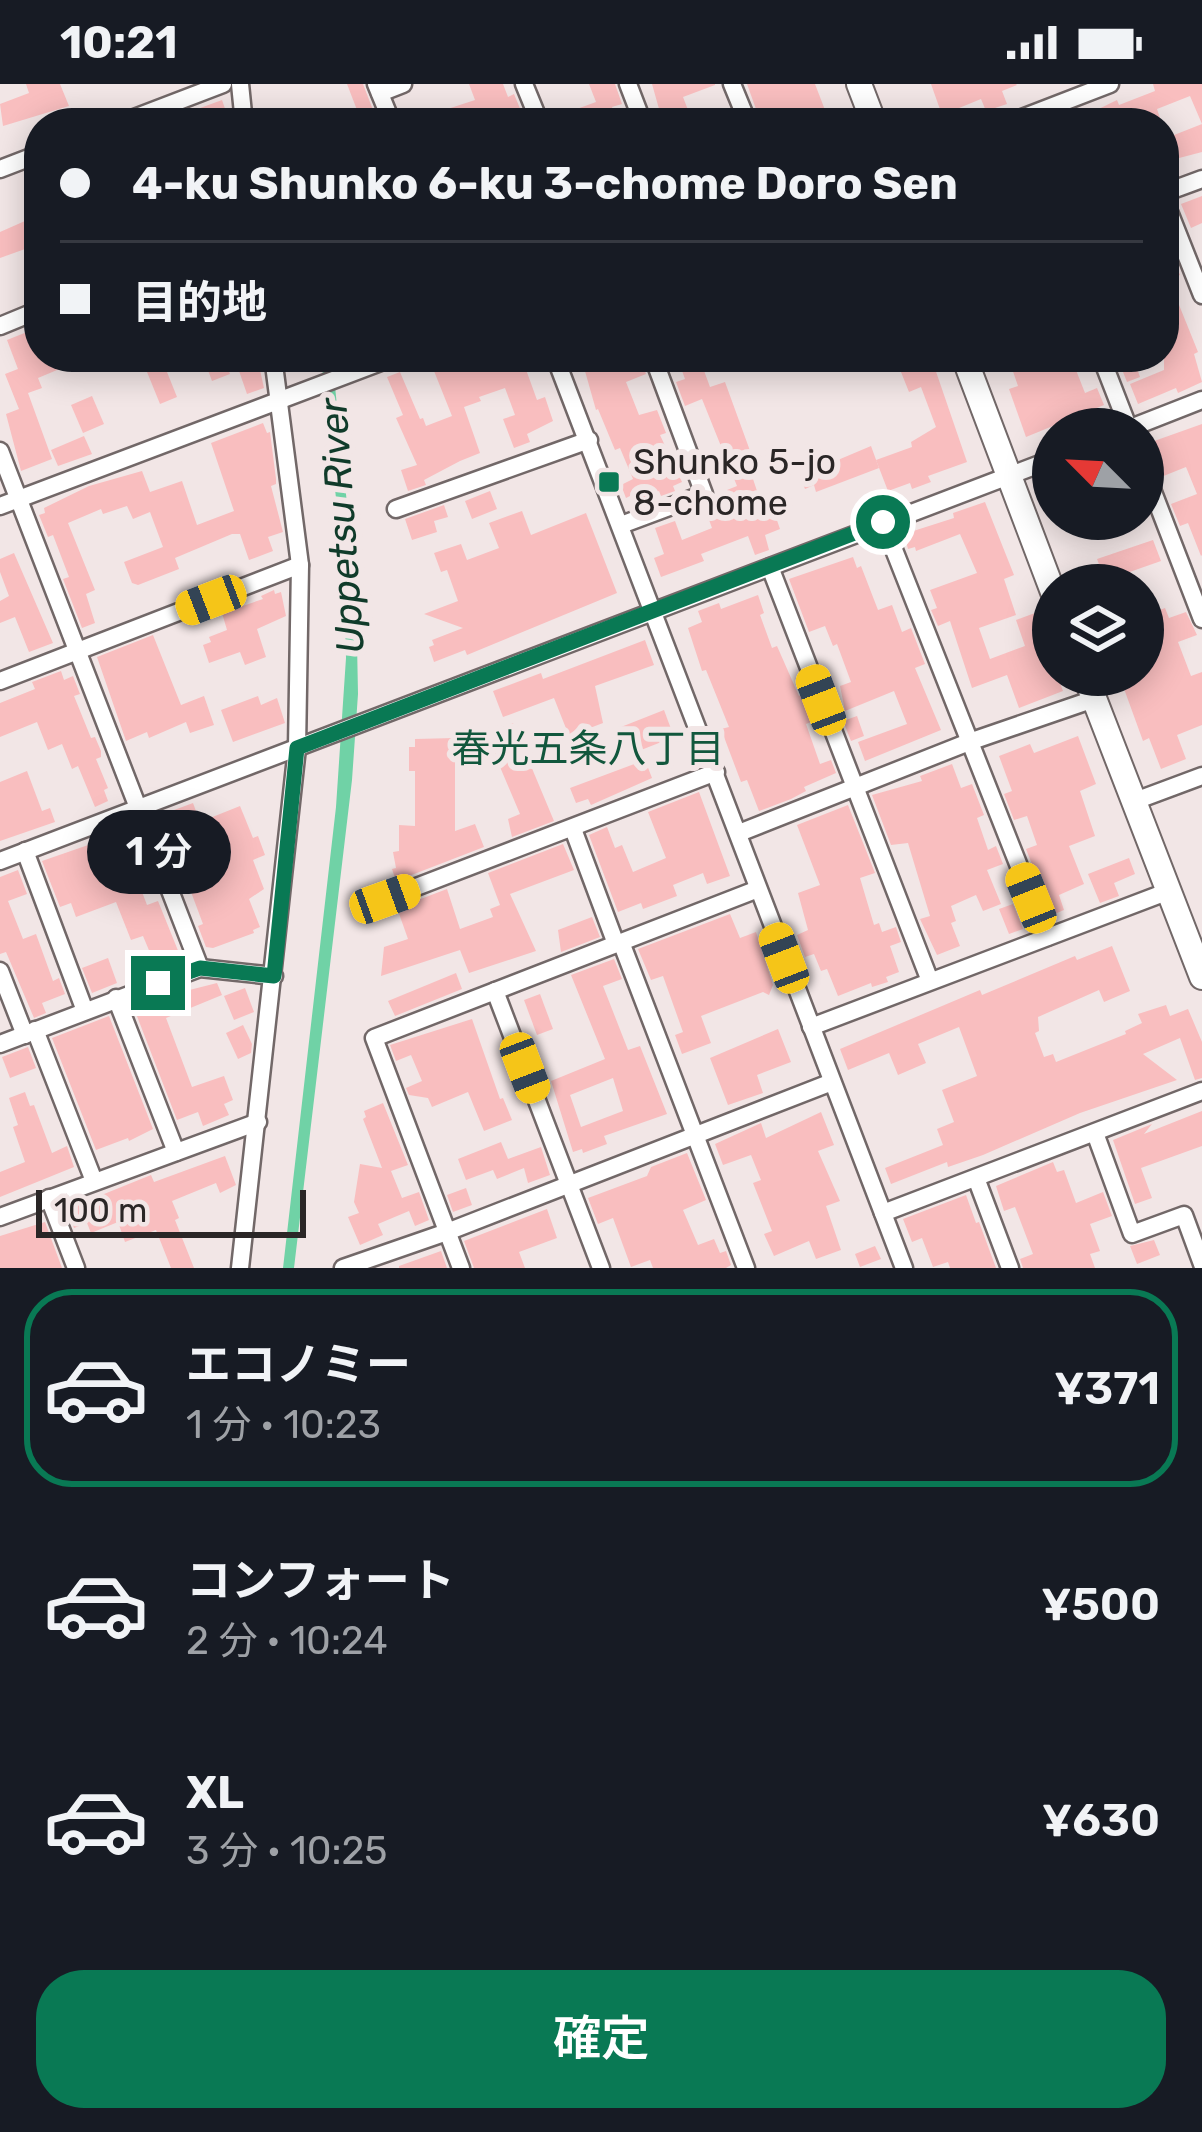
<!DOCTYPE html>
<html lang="ja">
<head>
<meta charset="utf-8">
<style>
  body { margin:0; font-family:Rubik,"Noto Sans JP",sans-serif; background:#242831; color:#f1f3f6; height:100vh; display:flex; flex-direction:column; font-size:45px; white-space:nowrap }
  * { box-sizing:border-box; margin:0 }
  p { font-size:39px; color:#9ea1a6 }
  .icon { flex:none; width:66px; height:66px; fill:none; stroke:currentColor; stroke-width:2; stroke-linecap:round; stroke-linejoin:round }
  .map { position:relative; height:1184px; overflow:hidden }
  .sheet { display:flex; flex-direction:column; background:#171b24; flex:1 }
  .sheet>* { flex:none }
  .hud { position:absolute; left:24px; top:24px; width:1155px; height:264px; border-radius:48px; box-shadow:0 6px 30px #0003; display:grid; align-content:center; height:264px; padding:0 36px; background:#171b24 }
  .needle { width:78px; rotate:294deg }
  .controls { position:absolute; left:1032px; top:324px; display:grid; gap:24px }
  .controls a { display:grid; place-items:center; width:132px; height:132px; border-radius:50%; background:#171b24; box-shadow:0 6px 30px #0003; font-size:60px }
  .scale { position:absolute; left:36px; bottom:30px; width:270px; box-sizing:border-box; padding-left:12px; border:6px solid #2a2626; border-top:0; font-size:33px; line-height:42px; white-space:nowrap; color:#2a2626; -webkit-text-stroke:9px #f2e6e6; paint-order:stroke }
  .end { position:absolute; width:54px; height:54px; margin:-27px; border:15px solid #097954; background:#fff; box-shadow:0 0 0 6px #fff }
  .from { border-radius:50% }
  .bubble { position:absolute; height:84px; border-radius:42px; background:#171b24; box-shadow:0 6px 30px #0003; font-size:39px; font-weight:600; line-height:84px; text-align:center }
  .car { position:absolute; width:36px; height:72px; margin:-36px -18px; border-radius:15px; box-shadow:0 0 9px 3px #0007; background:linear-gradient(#f5c518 24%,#345 0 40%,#f5c518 0 76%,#345 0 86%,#f5c518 0) }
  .hud b { display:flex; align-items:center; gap:42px; height:114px; font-size:45px }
  .hud b+b { border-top:3px solid #363941 }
  .hud i { width:30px; height:30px; background:#f1f3f6 }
  ul { padding:21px 0 0; list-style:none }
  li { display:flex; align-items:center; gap:36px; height:198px; margin:0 24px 18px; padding:0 12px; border:6px solid transparent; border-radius:48px }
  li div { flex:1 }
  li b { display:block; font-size:45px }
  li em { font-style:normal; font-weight:600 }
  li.active { border-color:#097954 }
  li>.icon { width:108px; height:108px; stroke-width:1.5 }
  .button { display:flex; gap:24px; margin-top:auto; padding:24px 36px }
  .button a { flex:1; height:138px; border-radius:48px; background:#097954; color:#fff; font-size:48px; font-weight:600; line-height:138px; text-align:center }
  .status { display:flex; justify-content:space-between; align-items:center; height:84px; padding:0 60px; background:#171b24; direction:ltr }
  .status svg { height:33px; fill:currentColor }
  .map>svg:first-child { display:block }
  .water { fill:#70d2a6 }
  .building { fill:#f9bebf; fill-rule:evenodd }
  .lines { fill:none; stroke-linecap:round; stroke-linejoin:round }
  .street-casing { stroke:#726868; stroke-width:21 }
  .secondary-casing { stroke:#726868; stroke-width:28 }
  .street { stroke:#fff; stroke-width:16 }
  .secondary { stroke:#fff; stroke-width:24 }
  .route { stroke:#097954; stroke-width:15 }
  .poi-dot { fill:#097954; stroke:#f2e6e6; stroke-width:4.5 }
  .labels { text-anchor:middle; stroke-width:12; stroke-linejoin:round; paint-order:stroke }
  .poi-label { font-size:36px; fill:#2a2626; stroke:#f2e6e6; text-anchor:start }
  .water-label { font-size:39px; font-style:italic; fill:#103b2a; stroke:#f2e6e6 }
  .neighbourhood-label { font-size:39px; fill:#12573d; stroke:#f2e6e6 }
</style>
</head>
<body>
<div class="status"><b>10:21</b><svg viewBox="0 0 49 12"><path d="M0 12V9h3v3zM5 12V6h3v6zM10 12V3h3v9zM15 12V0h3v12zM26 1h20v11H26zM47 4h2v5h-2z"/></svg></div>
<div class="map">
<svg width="1202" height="1184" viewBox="0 0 1202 1184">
  <rect width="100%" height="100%" fill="#f2e6e6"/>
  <!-- water -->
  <path class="water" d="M321 273H332L356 508 358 610 352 696 294 1184H283L336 723 346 574 343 480Z"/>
  <!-- building -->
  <g class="building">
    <path d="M26 0H60L69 22 3 42 0 20 29 9Z"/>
    <path d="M347 0H363L378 39H362Z"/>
    <path d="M469 0H503L508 13 514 10 526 39H415L414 36 475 16Z"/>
    <path d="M589 0H615L622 20 612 23 618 39H553L552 34 596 18Z"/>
    <path d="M652 0H715V1L683 13 693 39H663Z"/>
    <path d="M747 0H815L830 39H761Z"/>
    <path d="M931 0H1016L1017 1 1002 7 1007 20 986 27 981 15 942 31Z"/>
    <path d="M1153 0H1202V68L1164 78V55L1202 40 1190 12 1157 25 1160 34 1146 39H1070L1117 16 1119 21 1155 7Z"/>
    <path d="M222 16 229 36 165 39V37Z"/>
    <path d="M1202 112V139L1191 144 1181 120Z"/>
    <path d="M34 133H39V160L0 174V148Z"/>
    <path d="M1164 150 1180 191 1169 196 1198 268 1194 270 1202 298 1178 309 1176 304 1138 320 1130 300 1164 286Z"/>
    <path d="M27 248 31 257 39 253V273H88L38 294 42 304 28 309 52 375 21 387 6 330 19 325 5 290 18 285 7 256Z"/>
    <path d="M203 273H224L230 290 212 297Z"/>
    <path d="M440 273H508L513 284 524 280 537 316 545 313 553 337 527 350 530 358 514 364 503 335 515 331 505 304 479 313 481 317 464 323 480 369 460 377 424 396 426 401 408 407 401 386 417 381 396 334 403 331 387 293 400 288 420 335 423 334 426 342 452 332 430 277Z"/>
    <path d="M581 273H640L646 290 626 298 639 331 657 326 666 349 660 351 682 398 673 402 675 407 661 412 659 407 633 418 630 412 626 414 621 401 633 395 620 364 615 366 598 325 596 326Z"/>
    <path d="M677 273H699L710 303 725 298 757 386 751 389 763 425 772 422 780 445 765 451 769 466 755 471 748 452 701 470 704 477 661 493 654 474 664 470 655 444 675 437 682 456 712 444 705 425 731 416 727 406 737 402 702 315 685 322 676 298 685 295Z"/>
    <path d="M895 273H931L967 378 928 392 931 398 912 405 910 399 888 407 876 376 912 363 911 358 936 343 921 303 909 308Z"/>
    <path d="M1008 273H1066L1070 283 1074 281 1085 309 1097 304 1104 321 1026 353 1009 305 1018 302Z"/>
    <path d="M1117 273H1133L1140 293 1127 298Z"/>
    <path d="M258 277 264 304 247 310 238 284Z"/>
    <path d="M163 278 177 313 160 320 147 288Z"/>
    <path d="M92 312 104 340 83 349 71 321Z"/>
    <path d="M263 339 267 349 270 348 276 395V400L271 402 283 448 268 453 273 467 249 476 240 450H232L175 474 179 485 138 501 132 499 124 478 163 463 150 428 133 435 127 422 103 430 101 425 68 439 95 506 86 510 95 539 82 544 63 495 69 493 53 451 48 453 39 431 45 429 44 424 89 402 142 387 150 408 182 397 197 441 234 427 211 359Z"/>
    <path d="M1202 340V471L1201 472 1188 439 1180 442 1171 420 1197 410 1186 383 1161 393 1152 373 1143 369V361Z"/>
    <path d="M84 352 92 370 58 382 51 366Z"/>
    <path d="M871 362 879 384 816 408 814 401 805 405 800 392Z"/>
    <path d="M490 407 497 425 472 435 465 417Z"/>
    <path d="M985 418 1014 491 1004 495 1016 531 979 544 990 575 1025 562 1016 536 1035 529 1052 571 1053 591H1057L1063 607 1019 624 1007 591 972 604 950 537 938 542 931 526 937 524 930 506 977 489 960 450 916 467 915 463 908 465 904 450 954 434 953 429Z"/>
    <path d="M444 421 448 433 434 437 437 448 412 456 405 435Z"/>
    <path d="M522 427 531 451 586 429 617 509 467 571 465 566 434 578 429 563 434 561 432 556 463 544 424 530 458 517 447 486 441 488 434 469 461 460 467 476 499 464 489 439Z"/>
    <path d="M1153 456 1161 477 1121 491 1123 496 1107 501 1097 475Z"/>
    <path d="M14 469 53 559 29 568 15 533 0 539V517L9 512 0 488V475Z"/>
    <path d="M853 473 857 484 861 482 878 526 892 521 902 548 911 544 925 580 915 584 941 646 865 677 858 658 907 640 894 607 845 627 840 602 851 598 837 560 833 562 825 542 809 548 789 495Z"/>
    <path d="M274 506 275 510 281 508 286 532 257 545 266 573 245 581 240 568 209 579 203 561 211 558 209 553 227 546 222 529 263 515 261 512Z"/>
    <path d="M758 511 764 529 760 531 772 564 777 562 799 612 805 609 816 636 806 640 820 680 831 676 836 689 804 703 806 707 791 715 759 727 747 696 741 698 721 645 729 643 706 586 702 587 688 544 702 538 698 527 719 519 721 525Z"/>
    <path d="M1165 524 1169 534 1186 528 1197 551 1178 558 1191 592 1202 588V641L1177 651 1186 675 1161 685 1149 654 1143 657 1119 591H1143V532Z"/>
    <path d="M153 551 181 621 204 612 214 641 190 649 186 638 149 654 147 648 126 657 97 573Z"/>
    <path d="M645 556 654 581 595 602 603 639 569 652 554 614 503 633 493 607 541 589 543 595Z"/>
    <path d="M61 587 64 596 73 592 80 610 74 612 91 654 95 653 101 667V673L96 675 108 704 104 706 108 717 95 723 78 682 72 685 62 660 48 666 37 638 0 653V619L35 605 32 598Z"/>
    <path d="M258 612 261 621 277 614 285 639 233 658 221 626Z"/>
    <path d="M664 626 674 653 631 670 621 643Z"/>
    <path d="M857 632 864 652 851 657 843 637Z"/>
    <path d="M513 639 554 737 512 753 508 735 520 730 489 657 498 653 495 646Z"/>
    <path d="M1078 652 1096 700 1080 707 1095 752 1069 762 1084 800 1059 811 1064 826 1052 831 1026 765 1037 761 1027 732 1014 736 1004 710 1012 707 999 672 1030 660 1034 669Z"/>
    <path d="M455 654V747L475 740 484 763 396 797 392 785 396 784 393 768 399 767V741L415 742V687H409V663H415V655Z"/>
    <path d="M645 676 652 694 591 721 588 715 576 719 570 704Z"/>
    <path d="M952 680 961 704 972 700 984 731 977 734 988 766 996 762 1003 780 987 786 1001 820 983 827 976 811 951 822 956 837 951 839 960 862 937 871 920 835 930 832 908 759 891 761 872 711 922 697 920 692Z"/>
    <path d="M27 687 42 727 50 724 55 738 0 757V698Z"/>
    <path d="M699 708 730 792 707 800 703 789 673 801 677 812 643 825 641 819 618 828 589 751 607 743 615 764 622 761 633 788 666 774 648 728Z"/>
    <path d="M193 719 200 738 240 722 253 754 258 752 265 771 253 776 264 805 249 815 260 843 253 846 254 849 213 864 206 863 198 842 203 840 191 808 185 810 180 797 191 793 180 764 169 769 161 749 172 745 166 729Z"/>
    <path d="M848 721 875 789 860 794 874 841 879 839 882 848 896 843 901 858 890 862 899 888 886 893 888 898 872 903 871 899 838 912 827 885 821 887 814 870 805 873 797 851 808 846 798 809 820 801 797 741Z"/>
    <path d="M120 750 147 821 158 817 181 874 156 883 143 852 131 856 116 818 76 833 71 819 60 823 42 777Z"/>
    <path d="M563 760 574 786 510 810 536 867 469 889 460 866 381 892 384 863 408 855 397 824 447 805 460 845 493 833 490 825 500 821 488 789Z"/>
    <path d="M1129 774 1135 790 1114 799 1119 812 1100 819 1088 790Z"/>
    <path d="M18 786 27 810 8 817 23 855 36 850 53 897 59 894 65 910 42 919 46 929 34 934 6 868 0 870V793Z"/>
    <path d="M1013 820 1023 845 1009 850 999 825Z"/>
    <path d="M730 830 740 854 756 848 773 901 769 911 763 908 701 932 711 959 682 970 675 951 683 948 663 892 651 896 638 865Z"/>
    <path d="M592 833 600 853 561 868 558 846Z"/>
    <path d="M1112 862 1130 907 1104 918 1099 906 1038 933 1039 947 1035 949 1044 973 1053 970 1056 978 1126 950 1125 947 1142 939 1138 930 1166 921 1170 932 1188 925 1202 958V994L1195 996 1180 954 1143 970 1177 996 1080 1029 983 1071 948 1083 947 1078 891 1100 885 1084 943 1061 937 1045 954 1038 942 1006 977 992 959 943 918 960 926 979 898 991 889 969 848 986 840 965 980 906 982 911 1075 872 1077 876Z"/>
    <path d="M108 874 117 899 92 909 82 884Z"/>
    <path d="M614 875 622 895 603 902 628 966 640 962 667 1030 604 1052 607 1060 583 1069 582 1065 573 1068 551 997 605 975 571 891ZM613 994 623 1027 581 1043 570 1011Z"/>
    <path d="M456 889 462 905 395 932 388 917Z"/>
    <path d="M217 899 222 911 166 934 192 1003 224 992 233 1016 224 1020 229 1031 203 1042 198 1028 177 1036 135 927 158 914Z"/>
    <path d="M245 904 254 928 234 936 224 912Z"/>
    <path d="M540 910 553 945 537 951 524 916Z"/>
    <path d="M109 932 153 1045 129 1057 128 1054 96 1066 52 954Z"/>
    <path d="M472 935 500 1015 503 1014 512 1036 484 1047 468 1008 432 1023 428 1014 409 1011 406 1004 422 997 411 971 396 977 390 961Z"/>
    <path d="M243 941 252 960 251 969 238 975 226 949Z"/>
    <path d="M778 945 791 978 757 991 763 1009 728 1021 710 974Z"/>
    <path d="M28 963 36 984 10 994 2 973Z"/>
    <path d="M25 1008 30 1022 34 1021 52 1069 67 1062 74 1083 0 1113V1088L25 1078 13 1043 18 1041 9 1014Z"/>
    <path d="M383 1019 408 1081 391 1087 402 1114 419 1108 429 1136 415 1142 409 1127 378 1140 383 1151 360 1161 348 1133 359 1129 354 1118 360 1080 382 1084 363 1035 366 1033 364 1027Z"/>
    <path d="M1202 1027V1062L1141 1084 1152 1114 1135 1120 1113 1056 1152 1040 1144 1050Z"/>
    <path d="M821 1028 834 1061 818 1067 840 1117 826 1122 841 1166 816 1175 809 1157 774 1172 764 1150 772 1147 753 1099 761 1096 751 1071 723 1081 715 1060 761 1039 766 1054Z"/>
    <path d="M501 1058 508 1075 541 1063 550 1091 528 1099 524 1084 497 1095 493 1086 466 1096 458 1075Z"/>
    <path d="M687 1069 706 1116 683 1126 698 1161 714 1155 720 1169 726 1167 731 1181 726 1184H653L650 1176 631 1183 613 1134 598 1140 588 1114 647 1092 651 1083Z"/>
    <path d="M225 1072 236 1101 220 1109 216 1099 172 1117 179 1134 175 1136 194 1184H171L156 1146 125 1158 118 1138 91 1149 87 1139 74 1144 67 1125 151 1091 154 1098Z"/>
    <path d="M1053 1078 1057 1088 1064 1086 1076 1119 1103 1108 1112 1132 1090 1140 1100 1167 1090 1170 1095 1184H1023L1020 1175 1033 1170 1015 1123 1004 1127 996 1102Z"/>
    <path d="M466 1104 472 1121 453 1128 447 1111Z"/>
    <path d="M966 1111 976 1139 979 1138 996 1184H950L948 1178 933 1183 922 1154 912 1158 903 1135Z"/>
    <path d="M547 1125 557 1154 519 1168 525 1184H474L464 1157Z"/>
    <path d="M45 1138 62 1184H0V1152Z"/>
    <path d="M1154 1156 1160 1171 1137 1180 1130 1162Z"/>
    <path d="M875 1162 881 1175 860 1183 855 1170Z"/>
    <path d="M441 1167 447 1184H399V1182Z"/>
  </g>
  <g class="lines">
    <!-- street casing -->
    <g class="street-casing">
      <g id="street">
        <path d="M240 0 244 39"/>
        <path d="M376 0 392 39"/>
        <path d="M524 0 540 39"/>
        <path d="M628 0 643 39"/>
        <path d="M732 0 748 39"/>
        <path d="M380 9 403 0"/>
        <path d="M121 39 223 0"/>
        <path d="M1009 39 1110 0"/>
        <path d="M0 85 39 70"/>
        <path d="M1164 109 1202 95"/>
        <path d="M1164 115 1202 211"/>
        <path d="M0 242 39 226"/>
        <path d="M555 273 904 1184"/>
        <path d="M1101 273 1129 345"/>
        <path d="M1128 345 1202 316"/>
        <path d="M0 367 200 884"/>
        <path d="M1143 382 1202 535"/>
        <path d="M0 422 394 273"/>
        <path d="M396 425 589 356"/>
        <path d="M883 438 1047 853"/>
        <path d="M621 441 704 410 653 273"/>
        <path d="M770 483 930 897"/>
        <path d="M0 597 300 481"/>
        <path d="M1135 717 1202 692"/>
        <path d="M573 745 616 860"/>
        <path d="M739 749 969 658 1094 615"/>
        <path d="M25 767 85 927"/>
        <path d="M0 777 1053 375"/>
        <path d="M385 815 716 688"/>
        <path d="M621 858 746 1184"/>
        <path d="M0 887 25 951"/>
        <path d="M495 907 601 1184"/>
        <path d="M116 914 176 1068"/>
        <path d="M811 943 1169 807"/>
        <path d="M35 946 94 1097"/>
        <path d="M0 960 200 884 274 892"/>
        <path d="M1095 1049 1132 1150 1184 1131 1202 1180"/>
        <path d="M976 1094 1010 1184"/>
        <path d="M49 1114 76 1184"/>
        <path d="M883 1129 1202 1007"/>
        <path d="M0 1133 258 1038"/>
        <path d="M240 1184 297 664 300 481 273 273"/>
        <path d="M343 1184 447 1148 832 998"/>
        <path d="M461 1184 374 954 758 805"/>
      </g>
    </g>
    <!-- secondary casing -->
    <g class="secondary-casing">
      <g id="secondary">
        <path d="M859 0 874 39"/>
        <path d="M964 273 1053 508"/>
        <path d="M1085 591 1202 893"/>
      </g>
    </g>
    <!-- street -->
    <use href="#street" class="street"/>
    <!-- secondary -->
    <use href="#secondary" class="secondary"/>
  </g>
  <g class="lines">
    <!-- route -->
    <path class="route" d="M158 899 200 884 274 892 297 664 883 438"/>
  </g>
  <!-- markers -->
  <rect class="poi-dot" x="597" y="386" width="24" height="24" rx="6"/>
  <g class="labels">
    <!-- poi labels -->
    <g class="poi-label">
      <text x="633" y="390">Shunko 5-jo<tspan x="633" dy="41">8-chome</tspan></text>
    </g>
    <!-- water labels -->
    <g class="water-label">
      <text transform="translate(341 442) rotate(-94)" y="14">Uppetsu River</text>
    </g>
    <!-- neighbourhood labels -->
    <g class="neighbourhood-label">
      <text x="588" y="678">春光五条八丁目</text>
    </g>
  </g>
</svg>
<div class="controls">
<a><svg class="needle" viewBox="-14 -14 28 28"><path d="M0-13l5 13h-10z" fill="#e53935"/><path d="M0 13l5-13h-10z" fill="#9ea1a6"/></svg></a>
<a><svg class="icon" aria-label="layers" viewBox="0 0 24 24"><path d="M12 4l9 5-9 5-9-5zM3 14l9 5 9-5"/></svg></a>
</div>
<div class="scale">100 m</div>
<i class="end from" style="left:883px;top:438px"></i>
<i class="end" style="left:158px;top:899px"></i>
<div class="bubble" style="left:87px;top:726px;width:144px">1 分</div>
<i class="car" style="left:211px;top:516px;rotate:249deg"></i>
<i class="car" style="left:821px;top:616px;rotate:339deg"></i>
<i class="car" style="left:1031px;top:814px;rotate:338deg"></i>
<i class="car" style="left:385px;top:815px;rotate:70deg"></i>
<i class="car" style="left:784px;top:874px;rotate:339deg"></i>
<i class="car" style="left:525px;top:984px;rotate:159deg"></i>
<div class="hud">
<b><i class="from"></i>4-ku Shunko 6-ku 3-chome Doro Sen</b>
<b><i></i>目的地</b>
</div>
</div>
<section class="sheet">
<ul>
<li class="active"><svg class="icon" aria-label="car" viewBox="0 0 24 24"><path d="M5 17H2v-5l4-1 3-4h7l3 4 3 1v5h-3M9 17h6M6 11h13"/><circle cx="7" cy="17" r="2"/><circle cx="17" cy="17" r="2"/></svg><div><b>エコノミー</b><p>1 分 · 10:23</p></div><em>¥371</em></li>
<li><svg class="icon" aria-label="car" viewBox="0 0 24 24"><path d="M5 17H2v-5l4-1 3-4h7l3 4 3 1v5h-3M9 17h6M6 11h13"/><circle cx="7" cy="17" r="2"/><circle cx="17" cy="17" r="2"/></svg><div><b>コンフォート</b><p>2 分 · 10:24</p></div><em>¥500</em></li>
<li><svg class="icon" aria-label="car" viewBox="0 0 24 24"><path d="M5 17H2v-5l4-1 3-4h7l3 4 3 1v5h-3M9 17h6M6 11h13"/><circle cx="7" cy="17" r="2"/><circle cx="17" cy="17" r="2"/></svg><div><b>XL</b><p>3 分 · 10:25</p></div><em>¥630</em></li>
</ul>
<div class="button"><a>確定</a></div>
</section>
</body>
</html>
